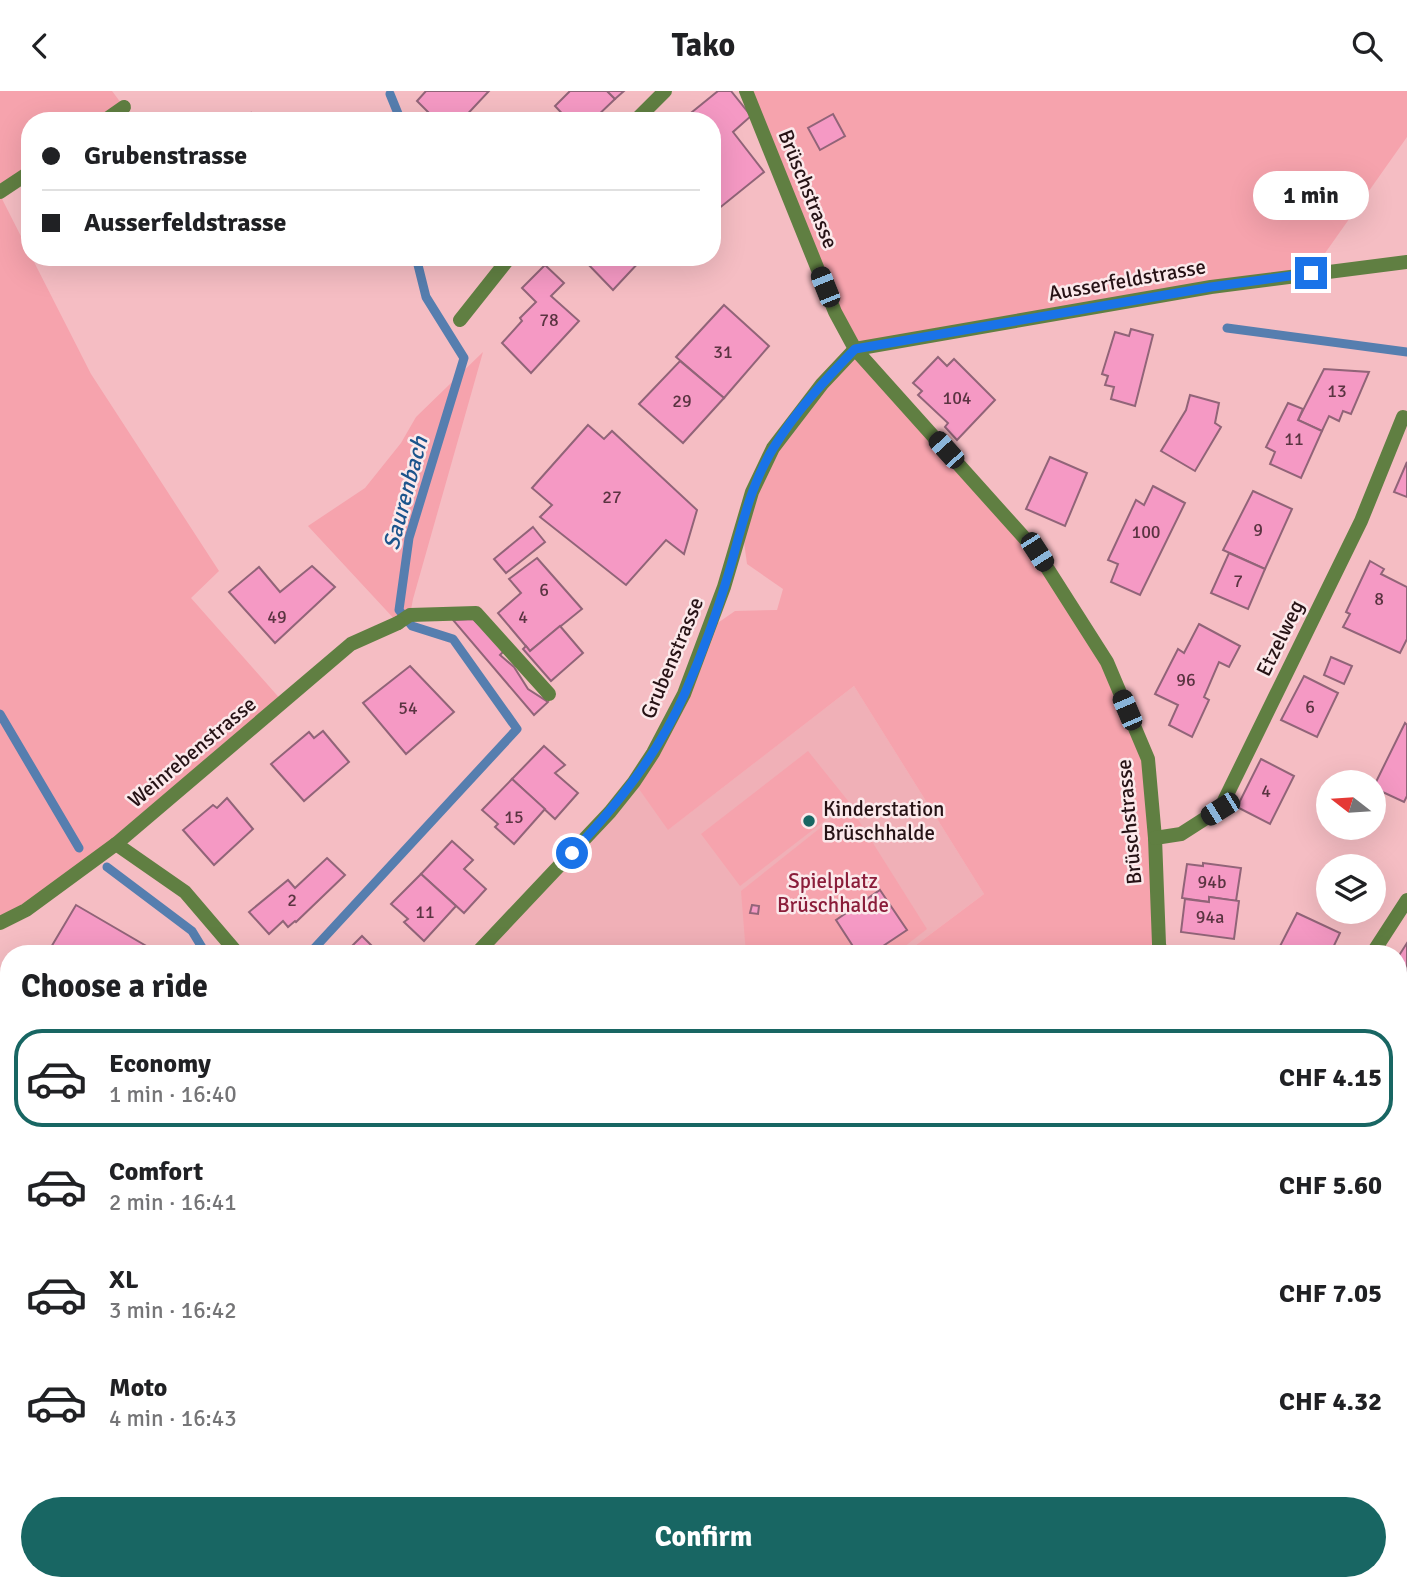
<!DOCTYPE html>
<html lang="en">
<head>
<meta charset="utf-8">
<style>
  body { margin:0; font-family:Signika,sans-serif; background:#f2f2f2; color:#202124; height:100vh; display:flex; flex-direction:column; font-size:26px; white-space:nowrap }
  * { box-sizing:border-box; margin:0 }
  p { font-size:23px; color:#757577 }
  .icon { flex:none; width:38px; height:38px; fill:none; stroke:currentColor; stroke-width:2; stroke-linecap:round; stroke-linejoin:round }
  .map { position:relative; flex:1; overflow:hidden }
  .sheet { position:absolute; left:0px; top:854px; width:1407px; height:646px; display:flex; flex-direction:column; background:#fff; border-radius:28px 28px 0 0; box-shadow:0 7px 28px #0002 }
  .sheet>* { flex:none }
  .hud { position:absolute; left:21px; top:21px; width:700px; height:154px; border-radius:28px; box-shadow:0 7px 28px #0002; display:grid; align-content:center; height:154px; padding:0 21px; background:#fff }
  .needle { width:46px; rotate:287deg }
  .controls { position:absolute; left:1316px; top:679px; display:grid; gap:14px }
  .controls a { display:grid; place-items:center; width:70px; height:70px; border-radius:50%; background:#fff; box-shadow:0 7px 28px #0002; font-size:35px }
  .end { position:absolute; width:32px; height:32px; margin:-16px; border:9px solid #1a73e8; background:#fff; box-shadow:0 0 0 4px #fff }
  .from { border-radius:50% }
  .bubble { position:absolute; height:49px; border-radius:24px; background:#fff; box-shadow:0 7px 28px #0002; font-size:23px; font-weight:700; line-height:49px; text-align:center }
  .car { position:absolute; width:21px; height:42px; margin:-21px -10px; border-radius:9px; box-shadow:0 0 5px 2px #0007; background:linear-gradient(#222 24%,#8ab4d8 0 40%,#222 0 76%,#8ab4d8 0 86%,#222 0) }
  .hud b { display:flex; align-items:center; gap:24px; height:66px; font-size:26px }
  .hud b+b { border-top:2px solid #e0e0e0 }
  .hud i { width:18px; height:18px; background:#202124 }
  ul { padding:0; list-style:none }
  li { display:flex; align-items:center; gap:21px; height:98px; margin:0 14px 10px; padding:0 7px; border:4px solid transparent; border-radius:28px }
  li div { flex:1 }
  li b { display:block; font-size:26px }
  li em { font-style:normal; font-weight:700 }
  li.on { border-color:#186663 }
  li>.icon { width:63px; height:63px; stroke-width:1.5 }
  h2 { padding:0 21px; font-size:32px; line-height:84px }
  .primary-button { display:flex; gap:14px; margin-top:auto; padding:14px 21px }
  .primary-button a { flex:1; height:80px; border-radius:42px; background:#186663; color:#fff; font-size:28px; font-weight:700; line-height:80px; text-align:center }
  header { display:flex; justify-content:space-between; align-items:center; height:91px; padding:0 21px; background:#fff; font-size:32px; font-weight:700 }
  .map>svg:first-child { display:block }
  .built { fill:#f0b0b7 }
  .green { fill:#f6a3ad }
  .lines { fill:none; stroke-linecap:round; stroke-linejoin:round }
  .stream { stroke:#567eaf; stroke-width:9 }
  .building { fill:#f599c4; stroke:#916478; stroke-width:2 }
  .lane { stroke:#607f42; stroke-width:14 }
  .street { stroke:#607f42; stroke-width:14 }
  .secondary { stroke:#39531d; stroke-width:14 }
  .route { stroke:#1a73e8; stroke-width:9 }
  .poi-dot { fill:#186663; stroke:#fbe9eb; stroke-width:2.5 }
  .labels { text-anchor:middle; stroke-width:5; stroke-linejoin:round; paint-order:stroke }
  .number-label { font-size:18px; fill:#5a3441 }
  .street-label { font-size:21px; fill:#261215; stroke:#fbe9eb }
  .poi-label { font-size:21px; fill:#261215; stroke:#fbe9eb; text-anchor:start }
  .park-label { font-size:21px; fill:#8b1d3a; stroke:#fbe9eb }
  .water-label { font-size:23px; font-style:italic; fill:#1b548c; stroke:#fbe9eb }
</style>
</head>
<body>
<header><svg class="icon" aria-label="back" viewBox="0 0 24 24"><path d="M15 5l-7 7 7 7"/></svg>Tako<svg class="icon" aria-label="search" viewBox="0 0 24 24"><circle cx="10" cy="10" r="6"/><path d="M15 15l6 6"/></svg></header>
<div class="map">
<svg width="1407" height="1499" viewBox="0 0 1407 1499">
  <rect width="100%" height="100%" fill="#f5bdc3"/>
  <!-- built -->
  <path class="built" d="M854 595 984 803 904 863H476L634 691 669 738Z"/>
  <!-- green -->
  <g class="green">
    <path d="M0 0H112L124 16 104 30H30V81L0 101Z"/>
    <path d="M746 0H1407V46L1311 182 856 258 1037 461 1107 571 1148 668 1161 863H904L984 803 854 595 668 739 634 691 709 538 735 520 777 519 783 498 747 473 742 436 773 357 855 258Z"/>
    <path d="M0 104 91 283 219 480 191 507 283 611 116 753 0 832Z"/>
    <path d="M483 261 413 508 410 524 398 532 308 435 365 397 401 352 416 326Z"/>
    <path d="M808 660 849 711 740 795 701 743Z"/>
    <path d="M849 714 927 838 895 863H746L741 800Z"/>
    <path d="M0 1372 9 1374V1468L0 1466Z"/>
    <path d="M507 1491H747L749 1499H499Z"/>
  </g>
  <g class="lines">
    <!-- stream -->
    <g class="stream">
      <path d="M390 3 401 30"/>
      <path d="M1227 237 1407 261"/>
      <path d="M0 623 79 757"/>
      <path d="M107 776 192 840 206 863"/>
      <path d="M309 863 517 638 453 548 412 535 399 519 409 447 464 267 426 206 416 166"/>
    </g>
  </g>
  <!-- building -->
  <g class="building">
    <path d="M426 0H489L461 30H437L417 10Z"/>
    <path d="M570 0H607L615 8 592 30H569L555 15Z"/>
    <path d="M607 0H624L615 8Z"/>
    <path d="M718 0H731L751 25 733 41 764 81 712 123V30H681Z"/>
    <path d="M251 22 256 30H240Z"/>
    <path d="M833 23 845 45 820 59 808 37Z"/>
    <path d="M544 166H559L552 173Z"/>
    <path d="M587 166H638L641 169 613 199 584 169Z"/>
    <path d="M545 174 564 192 551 205 579 230 531 282 502 252 522 230 520 227 536 211 522 197Z"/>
    <path d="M724 214 769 255 724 307 676 266Z"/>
    <path d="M1131 238 1153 244 1135 315 1111 308 1114 296 1105 294 1108 285 1102 283 1115 241 1129 245Z"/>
    <path d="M938 266 947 275 954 268 995 309 957 349 945 336 948 332 918 304 922 300 913 292Z"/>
    <path d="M680 270 724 307 683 352 639 313Z"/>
    <path d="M1324 278 1369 281 1351 323 1343 320 1339 330 1329 325 1322 340 1298 329Z"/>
    <path d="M1190 304 1219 312 1215 332 1221 336 1195 380 1161 360 1186 319Z"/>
    <path d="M1288 312 1303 318 1298 329 1322 340 1301 387 1270 373 1275 361 1266 356Z"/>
    <path d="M588 334 604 348 612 340 697 419 684 463 666 449 626 494 540 426 552 414 532 397Z"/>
    <path d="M1050 366 1087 382 1065 435 1026 418Z"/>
    <path d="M1407 371V406L1394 401Z"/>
    <path d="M1153 395 1185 412 1140 504 1111 491 1118 473 1108 469 1136 409 1144 414Z"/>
    <path d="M1253 400 1292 418 1265 478 1223 459Z"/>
    <path d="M533 436 545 451 506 482 494 468Z"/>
    <path d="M1229 462 1265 478 1248 518 1211 502Z"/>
    <path d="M537 467 582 518 530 560 498 522 521 502 509 488Z"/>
    <path d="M1370 470 1384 478 1381 483 1407 496V548L1400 562 1343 536 1350 523 1346 521Z"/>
    <path d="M312 475 335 496 275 552 229 501 259 476 280 501Z"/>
    <path d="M473 528 505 559 500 564 514 576 528 598 548 611 534 624 453 529Z"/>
    <path d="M1199 533 1240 555 1229 576 1219 571 1204 606 1209 609 1192 646 1169 634 1178 614 1155 603 1178 558 1184 562Z"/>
    <path d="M560 535 583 562 551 590 523 558 526 555 530 560Z"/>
    <path d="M1331 566 1352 575 1344 593 1324 584Z"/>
    <path d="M410 575 454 621 406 663 363 612Z"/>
    <path d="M1304 585 1338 602 1317 646 1281 629Z"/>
    <path d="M1405 632 1407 634V705L1404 711 1374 697V695Z"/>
    <path d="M323 640 349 671 304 710 271 673 309 641 314 647Z"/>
    <path d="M544 655 565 674 555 682 578 702 555 728 512 688Z"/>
    <path d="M1261 668 1294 685 1270 733 1237 716Z"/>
    <path d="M512 688 545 718 514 753 495 736 498 733 482 719Z"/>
    <path d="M227 707 253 738 214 774 183 739 213 714 217 717Z"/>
    <path d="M452 750 473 769 464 778 486 798 464 822 421 783Z"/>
    <path d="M327 767 345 784 296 831 295 830 288 836 283 830 269 843 249 821 288 789 295 797Z"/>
    <path d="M1203 772 1241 777 1236 810 1209 806V811L1182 807 1187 773 1203 775Z"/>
    <path d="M421 783 456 815 424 850 404 831 408 828 391 813Z"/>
    <path d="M880 799 907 839 871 863H858L836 829Z"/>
    <path d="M1209 806 1239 810 1234 848 1181 841 1185 808 1209 811Z"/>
    <path d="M76 814 160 863H47Z"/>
    <path d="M752 814 759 815 758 823 750 822Z"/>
    <path d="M1297 822 1340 842 1330 863H1276Z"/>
    <path d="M362 845 380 863H344Z"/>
    <path d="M1407 852V916L1398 910V866Z"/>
    <path d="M1398 981 1405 989 1398 995Z"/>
    <path d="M1407 1062V1085L1398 1079V1075Z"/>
    <path d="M1407 1115V1195L1398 1189V1134L1401 1130 1399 1128Z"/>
    <path d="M1407 1225V1301L1405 1304 1398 1297V1235Z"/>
    <path d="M0 1250 7 1252 4 1265 9 1266V1319L0 1317Z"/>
    <path d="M286 1491H307L295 1499H292Z"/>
    <path d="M773 1491H818L809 1497 810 1499H778Z"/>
    <path d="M1068 1491H1145L1146 1499H1074Z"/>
    <path d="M1193 1491H1224L1213 1499H1199Z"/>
  </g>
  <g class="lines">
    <!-- lane -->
    <g class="lane">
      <path d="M398 532 410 524 476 522 549 603"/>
      <path d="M199 1499 205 1491"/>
    </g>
    <!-- street -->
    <g class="street">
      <path d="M746 0 835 221 855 258 1037 461 1107 571 1148 668 1155 747 1159 853 1161 863"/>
      <path d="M104 30 124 16"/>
      <path d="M635 30 665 0"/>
      <path d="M0 101 30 81"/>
      <path d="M460 229 510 166"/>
      <path d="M1155 747 1181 743 1220 718 1361 430 1403 326"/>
      <path d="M116 753 185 801 238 863"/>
      <path d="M0 832 26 819 116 753 351 553 398 532"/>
      <path d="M476 863 610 721 634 691 653 662 684 603 724 496 752 401 773 357 822 293 855 258 1211 196 1407 171"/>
      <path d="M1372 863 1407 809"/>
      <path d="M1398 1194 1407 1200"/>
    </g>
    <!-- secondary -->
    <g class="secondary">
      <path d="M0 1177 9 1176"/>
      <path d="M432 1491 435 1499"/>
    </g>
  </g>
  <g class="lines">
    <!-- route -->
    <path class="route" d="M572 762C618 713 658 663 685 602 702 563 717 522 729 481 741 439 750 394 774 356 796 320 826 288 855 258L1211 196 1311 182"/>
  </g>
  <!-- markers -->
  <circle class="poi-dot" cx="809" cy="730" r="7"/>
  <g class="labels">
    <!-- number labels -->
    <g class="number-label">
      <text x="549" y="235">78</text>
      <text x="723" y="267">31</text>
      <text x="1337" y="306">13</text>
      <text x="957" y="313">104</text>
      <text x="682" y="316">29</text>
      <text x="1294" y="354">11</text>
      <text x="612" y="412">27</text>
      <text x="1258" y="445">9</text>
      <text x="1146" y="447">100</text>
      <text x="1238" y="496">7</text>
      <text x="544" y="505">6</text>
      <text x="1379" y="514">8</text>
      <text x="277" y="532">49</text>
      <text x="523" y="532">4</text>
      <text x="1186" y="595">96</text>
      <text x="1310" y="622">6</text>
      <text x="408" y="623">54</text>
      <text x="1266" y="706">4</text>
      <text x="514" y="732">15</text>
      <text x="1212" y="797">94b</text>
      <text x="292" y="815">2</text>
      <text x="425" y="827">11</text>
      <text x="1210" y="832">94a</text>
    </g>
    <!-- street labels -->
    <g class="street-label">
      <text transform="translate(808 98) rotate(68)" y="7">Brüschstrasse</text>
      <text transform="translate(1127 189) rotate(-10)" y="7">Ausserfeldstrasse</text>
      <text transform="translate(1280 547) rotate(-64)" y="7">Etzelweg</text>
      <text transform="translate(672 567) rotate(-67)" y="7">Grubenstrasse</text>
      <text transform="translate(192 661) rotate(-40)" y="7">Weinrebenstrasse</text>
      <text transform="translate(1129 731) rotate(-95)" y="7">Brüschstrasse</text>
    </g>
    <!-- poi labels -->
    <g class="poi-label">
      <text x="823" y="725">Kinderstation<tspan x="823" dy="24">Brüschhalde</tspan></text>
    </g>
    <!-- park labels -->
    <g class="park-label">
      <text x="833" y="797">Spielplatz<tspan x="833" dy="24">Brüschhalde</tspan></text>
    </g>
    <!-- water labels -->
    <g class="water-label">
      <text transform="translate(405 402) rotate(-75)" y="8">Saurenbach</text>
    </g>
  </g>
</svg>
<div class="controls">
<a><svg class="needle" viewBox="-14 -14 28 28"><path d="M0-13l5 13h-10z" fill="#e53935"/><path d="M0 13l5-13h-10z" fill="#757577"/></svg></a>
<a><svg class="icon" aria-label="layers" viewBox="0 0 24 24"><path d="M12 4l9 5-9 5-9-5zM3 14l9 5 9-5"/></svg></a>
</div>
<i class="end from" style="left:572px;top:762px"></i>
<i class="end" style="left:1311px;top:182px"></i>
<div class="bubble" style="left:1253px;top:80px;width:116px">1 min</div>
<i class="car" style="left:825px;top:196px;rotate:338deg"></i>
<i class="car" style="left:946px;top:359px;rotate:318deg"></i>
<i class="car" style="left:1037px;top:461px;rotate:147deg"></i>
<i class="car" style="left:1127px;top:619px;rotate:337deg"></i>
<i class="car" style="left:1220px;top:718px;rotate:238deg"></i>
<div class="hud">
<b><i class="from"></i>Grubenstrasse</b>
<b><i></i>Ausserfeldstrasse</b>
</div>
<section class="sheet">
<h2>Choose a ride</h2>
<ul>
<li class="on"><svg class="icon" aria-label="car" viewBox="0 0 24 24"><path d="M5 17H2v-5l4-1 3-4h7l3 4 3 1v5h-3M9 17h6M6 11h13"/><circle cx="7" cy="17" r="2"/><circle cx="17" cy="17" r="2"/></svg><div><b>Economy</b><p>1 min · 16:40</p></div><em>CHF 4.15</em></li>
<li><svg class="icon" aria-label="car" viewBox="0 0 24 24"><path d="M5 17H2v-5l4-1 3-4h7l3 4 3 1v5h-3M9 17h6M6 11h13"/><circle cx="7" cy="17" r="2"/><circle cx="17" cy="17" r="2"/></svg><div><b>Comfort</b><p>2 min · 16:41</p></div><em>CHF 5.60</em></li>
<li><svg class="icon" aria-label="car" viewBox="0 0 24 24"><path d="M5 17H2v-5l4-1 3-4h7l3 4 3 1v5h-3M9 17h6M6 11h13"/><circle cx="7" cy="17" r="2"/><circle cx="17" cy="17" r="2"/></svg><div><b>XL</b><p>3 min · 16:42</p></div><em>CHF 7.05</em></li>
<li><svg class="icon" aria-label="car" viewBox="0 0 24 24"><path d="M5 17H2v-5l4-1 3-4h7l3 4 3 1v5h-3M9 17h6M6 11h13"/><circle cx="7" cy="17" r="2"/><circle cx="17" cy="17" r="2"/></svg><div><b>Moto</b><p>4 min · 16:43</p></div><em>CHF 4.32</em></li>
</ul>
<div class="primary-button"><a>Confirm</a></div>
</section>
</div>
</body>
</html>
